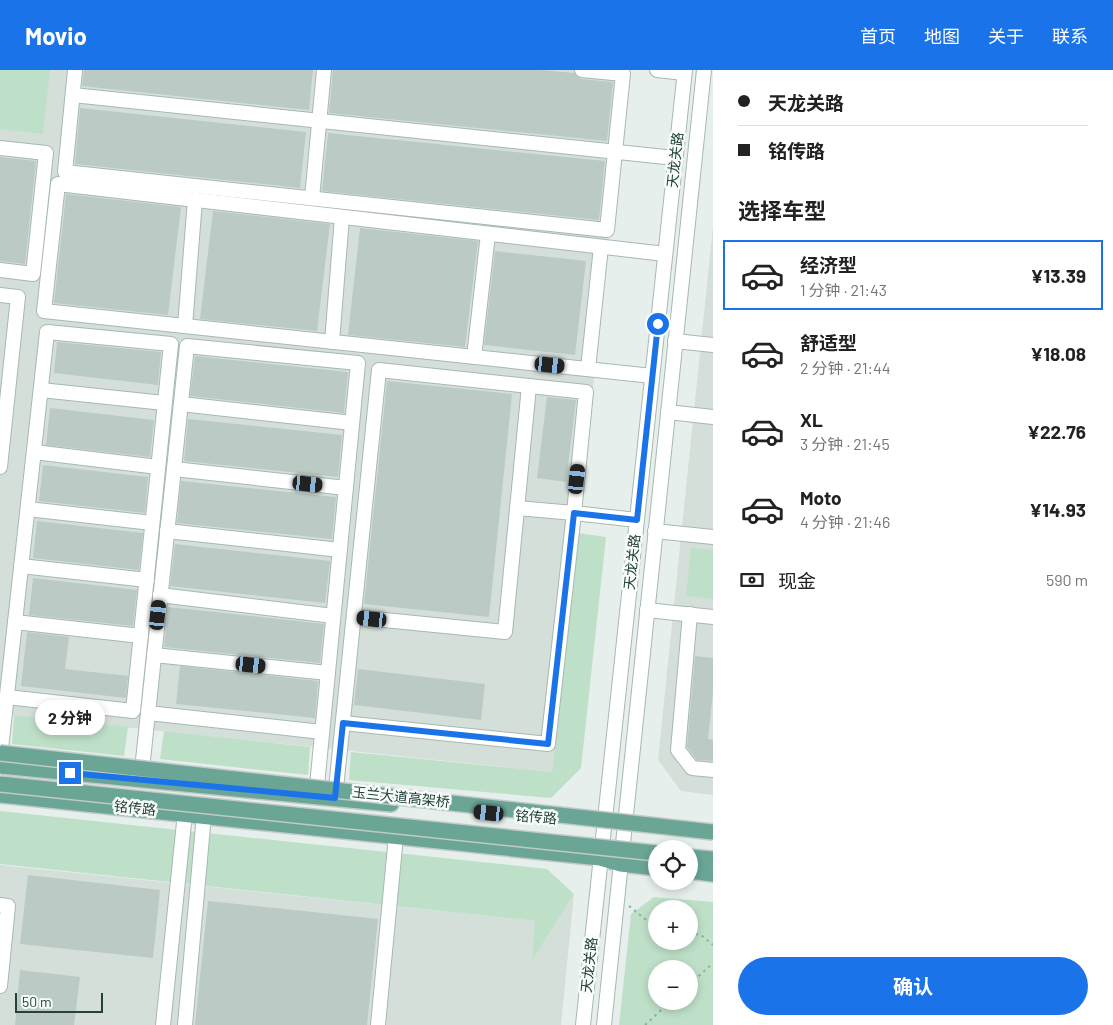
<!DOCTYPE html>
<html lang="zh">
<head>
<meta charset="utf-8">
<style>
  body { margin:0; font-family:Barlow,"Noto Sans SC",sans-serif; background:#f2f2f2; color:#222; height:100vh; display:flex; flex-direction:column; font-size:19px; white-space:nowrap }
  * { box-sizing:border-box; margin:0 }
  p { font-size:16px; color:#767676 }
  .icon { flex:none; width:28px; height:28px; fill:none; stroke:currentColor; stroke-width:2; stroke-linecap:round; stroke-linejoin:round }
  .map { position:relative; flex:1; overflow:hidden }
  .panel { display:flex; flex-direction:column; background:#fff; width:400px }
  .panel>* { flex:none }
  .banner { display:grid; align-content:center; height:110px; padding:0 25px; background:#fff }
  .fabs { position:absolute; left:648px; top:770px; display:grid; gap:10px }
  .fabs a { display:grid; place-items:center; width:50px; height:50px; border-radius:50%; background:#fff; box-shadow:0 2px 8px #0003; font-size:25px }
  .scale { position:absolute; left:15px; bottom:12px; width:88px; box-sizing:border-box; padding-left:5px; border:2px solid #24423a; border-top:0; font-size:14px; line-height:18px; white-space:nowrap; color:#24423a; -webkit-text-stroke:4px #f7fbf9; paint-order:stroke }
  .end { position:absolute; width:22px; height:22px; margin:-11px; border:6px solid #1a73e8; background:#fff; box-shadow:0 0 0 2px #fff }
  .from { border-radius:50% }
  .bubble { position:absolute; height:35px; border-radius:18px; background:#fff; box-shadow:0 2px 8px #0003; font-size:16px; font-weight:700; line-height:35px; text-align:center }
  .car { position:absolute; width:15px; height:30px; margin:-15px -8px; border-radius:6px; box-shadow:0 0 4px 1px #0007; background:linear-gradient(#222 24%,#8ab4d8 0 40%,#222 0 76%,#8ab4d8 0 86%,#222 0) }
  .banner b { display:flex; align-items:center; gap:18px; height:48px; font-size:19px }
  .banner b+b { border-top:1px solid #e0e0e0 }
  .banner i { width:12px; height:12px; background:#222 }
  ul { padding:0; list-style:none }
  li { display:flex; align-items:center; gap:15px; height:70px; margin:0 10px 8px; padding:0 15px; border:2px solid transparent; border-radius:0px }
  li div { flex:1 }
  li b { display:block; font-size:19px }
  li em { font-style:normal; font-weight:700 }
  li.on { border-color:#1a73e8 }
  li>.icon { width:45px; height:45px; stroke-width:1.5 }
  h2 { padding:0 25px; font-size:22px; line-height:60px }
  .pay { display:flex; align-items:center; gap:12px; height:55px; padding:0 25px; font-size:19px }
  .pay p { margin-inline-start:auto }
  .action { display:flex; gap:10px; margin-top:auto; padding:10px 25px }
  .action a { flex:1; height:58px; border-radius:30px; background:#1a73e8; color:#fff; font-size:20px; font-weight:700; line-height:58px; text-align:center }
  header { display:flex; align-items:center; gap:30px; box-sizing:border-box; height:70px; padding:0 25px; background:#1a73e8; color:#fff }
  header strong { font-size:24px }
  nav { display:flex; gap:28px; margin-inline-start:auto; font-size:18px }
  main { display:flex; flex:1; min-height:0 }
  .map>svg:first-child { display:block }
  .built { fill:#d4dfda }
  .green { fill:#bfe0c8; fill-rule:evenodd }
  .building { fill:#bbcac4 }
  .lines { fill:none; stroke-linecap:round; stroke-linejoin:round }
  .minor-casing { stroke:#a8b8b2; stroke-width:16 }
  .major-casing { stroke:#c2cac8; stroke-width:18 }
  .path { stroke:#86b3a5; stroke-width:2; stroke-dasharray:2.5 4; stroke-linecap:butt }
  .minor { stroke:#fff; stroke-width:14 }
  .major { stroke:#6aa596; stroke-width:15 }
  .major-bridge-casing { stroke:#c2cac8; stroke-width:18; stroke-linecap:butt }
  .major-bridge { stroke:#6aa596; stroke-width:15 }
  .route { stroke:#1a73e8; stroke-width:6 }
  .labels { text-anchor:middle; stroke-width:5; stroke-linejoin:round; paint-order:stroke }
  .street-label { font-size:14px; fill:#24423a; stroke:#f7fbf9 }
</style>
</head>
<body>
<header>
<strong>Movio</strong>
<nav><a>首页</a><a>地图</a><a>关于</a><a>联系</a></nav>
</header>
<main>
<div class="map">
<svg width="713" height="955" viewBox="0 0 713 955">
  <rect width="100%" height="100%" fill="#e6efeb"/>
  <!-- built -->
  <g class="built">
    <path d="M0 0H627L552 702 0 644Z"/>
    <path d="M713 156V725L681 721 658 690Z"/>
    <path d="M0 795 536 851 532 888 574 824 561 955H0Z"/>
  </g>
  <!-- green -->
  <g class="green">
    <path d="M0 0H50L43 64 0 59Z"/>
    <path d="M578 463 606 467 581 698 551 728 349 710 351 682 552 702Z"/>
    <path d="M691 478 713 480V529L686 526Z"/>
    <path d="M14 645 128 657 124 686 12 674Z"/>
    <path d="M164 661 310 677 308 705 160 689Z"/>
    <path d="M0 741 547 799 574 824 532 890 535 851 0 794Z"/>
    <path d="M654 827 713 832V955H619L631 844ZM656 839H689V871H656ZM656 899H689V931H656Z"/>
  </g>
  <!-- building -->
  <g class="building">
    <path d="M84 0H313L309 40 82 16Z"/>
    <path d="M333 0H542L574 3 581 9 613 12 607 71 329 43Z"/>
    <path d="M80 38 306 62 300 118 75 94Z"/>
    <path d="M328 63 605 91 599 150 322 121Z"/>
    <path d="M0 87 36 91 25 194 0 191Z"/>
    <path d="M66 124 181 137 168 245 54 233Z"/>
    <path d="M213 141 330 154 317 261 200 249Z"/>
    <path d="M360 158 478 171 465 277 348 265Z"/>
    <path d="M495 181 586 191 575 285 484 275Z"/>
    <path d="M57 272 161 282 158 315 54 303Z"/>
    <path d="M195 286 348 302 344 343 190 326Z"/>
    <path d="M387 311 512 324 489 547 364 534Z"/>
    <path d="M547 327 576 330 566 412 537 408Z"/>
    <path d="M50 338 154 350 150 387 46 375Z"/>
    <path d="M188 349 342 365 338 407 184 391Z"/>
    <path d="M43 395 148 407 145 443 39 431Z"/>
    <path d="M181 411 336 427 332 469 177 453Z"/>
    <path d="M37 451 143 463 139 500 33 488Z"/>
    <path d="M175 474 330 491 325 533 170 516Z"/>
    <path d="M33 508 137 520 133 556 29 545Z"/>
    <path d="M168 537 324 554 320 593 164 577Z"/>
    <path d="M27 562 69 567 65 599 128 606 126 628 21 616Z"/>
    <path d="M695 586 713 588V622L708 669 713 670V691L697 690 687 677Z"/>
    <path d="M180 596 318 611 315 648 176 634Z"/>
    <path d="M358 599 485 614 481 650 354 635Z"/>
    <path d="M28 805 160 820 153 888 20 874Z"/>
    <path d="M208 831 378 849 367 955H195Z"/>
    <path d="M20 900 80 907 74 955H15Z"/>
  </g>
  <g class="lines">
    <!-- minor casing -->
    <g class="minor-casing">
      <g id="minor">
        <path d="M75 0 65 102 607 160 623 4 582 0"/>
        <path d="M657 0 684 3"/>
        <path d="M73 25 675 88"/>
        <path d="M0 78 46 83 33 204 0 200"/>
        <path d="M312 128 324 0"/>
        <path d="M0 225 18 227 0 397"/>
        <path d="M185 256 195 130"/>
        <path d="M675 271 713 275"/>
        <path d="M332 272 342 147"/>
        <path d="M474 287 488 164"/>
        <path d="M588 299 601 177"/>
        <path d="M652 306 44 241 58 114 665 184"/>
        <path d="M41 320 164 333"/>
        <path d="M181 334 352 353"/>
        <path d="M668 342 713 347"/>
        <path d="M34 382 158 397"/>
        <path d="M174 399 346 418"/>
        <path d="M28 439 152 453"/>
        <path d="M167 461 340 480"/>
        <path d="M655 461 713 467"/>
        <path d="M21 496 147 510"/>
        <path d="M160 525 333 546"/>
        <path d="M647 540 713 547"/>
        <path d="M690 544 678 680 692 698 713 700"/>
        <path d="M354 547 505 562 529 316"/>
        <path d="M15 552 141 566"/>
        <path d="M154 585 328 603"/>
        <path d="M148 643 322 662"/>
        <path d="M343 653 548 674 574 443 517 438"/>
        <path d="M0 688 47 262 171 274 133 641 7 627"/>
        <path d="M141 709 187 276 358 293 316 726"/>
        <path d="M335 728 379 300 586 322 574 443 637 450"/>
        <path d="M0 835 8 836 0 916"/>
        <path d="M163 955 185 743"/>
        <path d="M185 955 204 745"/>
        <path d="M378 955 396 766"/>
        <path d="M583 955 685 0"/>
        <path d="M604 955 704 0"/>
      </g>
    </g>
    <!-- major casing -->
    <g class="major-casing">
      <g id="major">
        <path d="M0 696 391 734"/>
        <path d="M0 725 600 788 621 794 656 798"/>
        <path d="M689 787 713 789"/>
        <path d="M689 801 713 804"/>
      </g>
    </g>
    <!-- path -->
    <g class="path">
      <path d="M629 836 656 858"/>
      <path d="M689 863 701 865 713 875"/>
      <path d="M689 915 713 893"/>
      <path d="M645 955 671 931"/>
    </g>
    <!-- minor -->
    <use href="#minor" class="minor"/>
    <!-- major -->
    <use href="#major" class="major"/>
    <!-- major-bridge casing -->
    <g class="major-bridge-casing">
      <g id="major-bridge">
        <path d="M0 683 713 762"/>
        <path d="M0 714 656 783"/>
      </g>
    </g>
    <!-- major-bridge -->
    <use href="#major-bridge" class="major-bridge"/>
  </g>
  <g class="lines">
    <!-- route -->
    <path class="route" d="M70 703 335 728 343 653 548 674 574 443 637 450 658 254"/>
  </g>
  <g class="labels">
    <!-- street labels -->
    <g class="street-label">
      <text transform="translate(675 90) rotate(-84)" y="5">天龙关路</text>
      <text transform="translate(632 492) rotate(-84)" y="5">天龙关路</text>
      <text transform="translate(401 727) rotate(6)" y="5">玉兰大道高架桥</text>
      <text transform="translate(135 738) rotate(6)" y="5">铭传路</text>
      <text transform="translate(536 747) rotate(5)" y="5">铭传路</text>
      <text transform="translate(589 895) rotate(-84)" y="5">天龙关路</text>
    </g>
  </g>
</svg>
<div class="fabs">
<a><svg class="icon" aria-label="locate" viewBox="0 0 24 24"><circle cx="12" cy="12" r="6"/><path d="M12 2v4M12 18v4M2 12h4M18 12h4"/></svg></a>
<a>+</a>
<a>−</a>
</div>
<div class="scale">50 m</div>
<i class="end from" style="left:658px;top:254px"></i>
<i class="end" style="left:70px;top:703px"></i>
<div class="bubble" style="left:35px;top:630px;width:70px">2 分钟</div>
<i class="car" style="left:550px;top:295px;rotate:96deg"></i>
<i class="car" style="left:577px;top:409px;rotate:6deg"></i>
<i class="car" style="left:308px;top:414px;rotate:96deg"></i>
<i class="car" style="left:158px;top:545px;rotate:6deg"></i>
<i class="car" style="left:372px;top:549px;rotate:276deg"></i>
<i class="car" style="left:251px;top:595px;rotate:96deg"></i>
<i class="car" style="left:489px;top:743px;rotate:276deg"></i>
</div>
<section class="panel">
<div class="banner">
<b><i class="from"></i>天龙关路</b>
<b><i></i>铭传路</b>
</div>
<h2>选择车型</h2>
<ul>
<li class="on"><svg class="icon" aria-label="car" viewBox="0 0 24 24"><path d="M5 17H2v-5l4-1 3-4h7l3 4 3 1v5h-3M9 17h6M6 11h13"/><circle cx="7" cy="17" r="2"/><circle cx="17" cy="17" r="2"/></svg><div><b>经济型</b><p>1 分钟 · 21:43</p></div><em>¥13.39</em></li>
<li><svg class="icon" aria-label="car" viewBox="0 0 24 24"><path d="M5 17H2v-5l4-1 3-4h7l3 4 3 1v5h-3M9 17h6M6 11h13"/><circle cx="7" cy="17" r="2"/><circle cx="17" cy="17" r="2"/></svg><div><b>舒适型</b><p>2 分钟 · 21:44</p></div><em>¥18.08</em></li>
<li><svg class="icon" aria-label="car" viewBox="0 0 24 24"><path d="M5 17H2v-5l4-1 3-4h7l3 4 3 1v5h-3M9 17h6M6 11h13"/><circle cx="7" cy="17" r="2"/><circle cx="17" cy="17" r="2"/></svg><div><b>XL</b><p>3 分钟 · 21:45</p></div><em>¥22.76</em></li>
<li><svg class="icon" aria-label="car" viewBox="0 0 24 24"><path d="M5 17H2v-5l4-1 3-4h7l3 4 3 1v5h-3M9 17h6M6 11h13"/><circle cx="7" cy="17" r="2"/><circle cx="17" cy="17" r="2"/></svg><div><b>Moto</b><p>4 分钟 · 21:46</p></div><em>¥14.93</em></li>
</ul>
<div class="pay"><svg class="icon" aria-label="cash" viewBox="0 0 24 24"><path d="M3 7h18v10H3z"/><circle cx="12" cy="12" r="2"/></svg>现金<p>590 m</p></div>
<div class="action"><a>确认</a></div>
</section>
</main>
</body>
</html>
